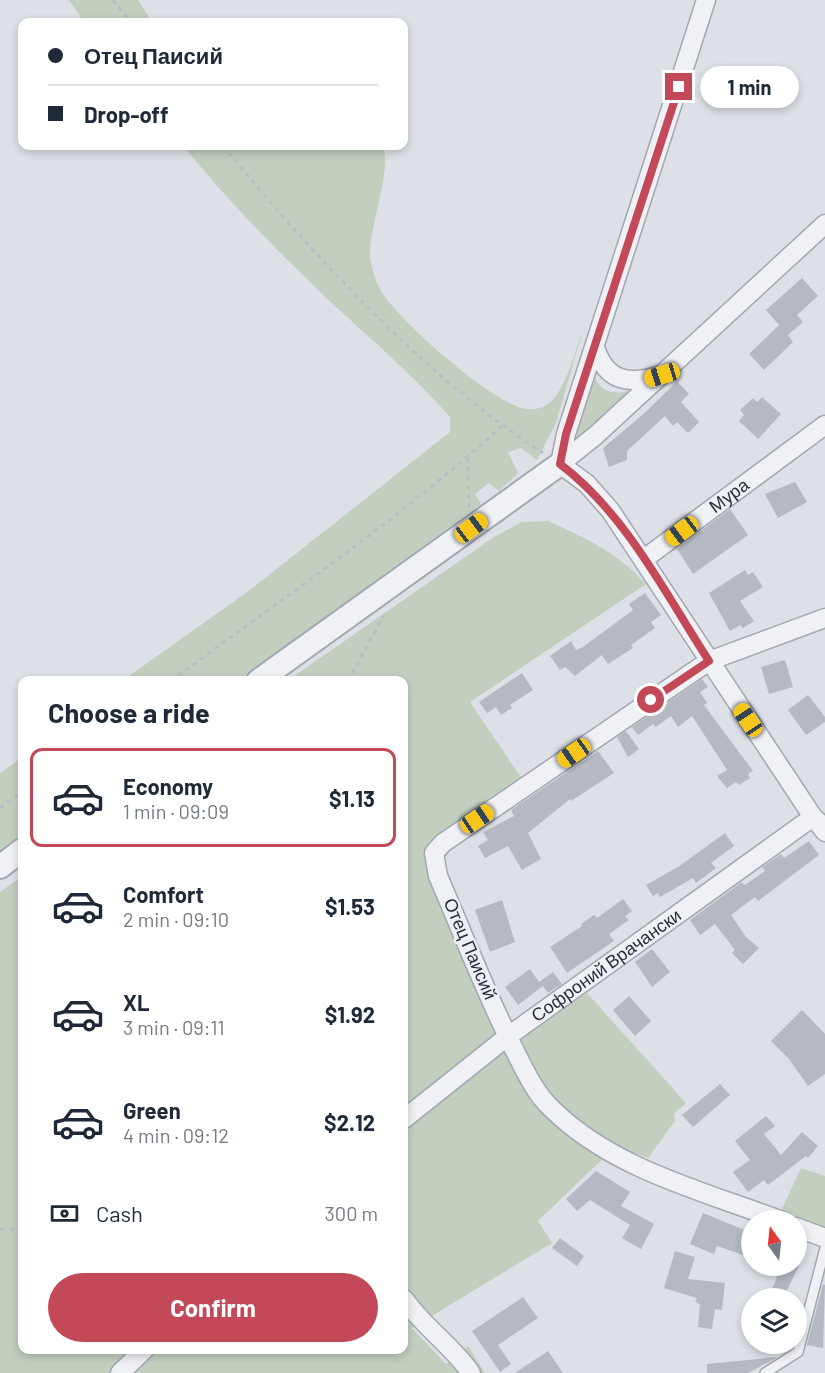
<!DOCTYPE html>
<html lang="en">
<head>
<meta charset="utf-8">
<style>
  body { margin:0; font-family:Barlow,sans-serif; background:#f2f2f3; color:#1f2937; height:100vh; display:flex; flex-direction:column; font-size:22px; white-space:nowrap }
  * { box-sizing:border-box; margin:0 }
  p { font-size:20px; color:#747a83 }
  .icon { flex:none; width:33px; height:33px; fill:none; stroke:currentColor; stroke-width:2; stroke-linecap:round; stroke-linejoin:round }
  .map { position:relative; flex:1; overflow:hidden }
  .details { position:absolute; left:18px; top:676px; width:390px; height:678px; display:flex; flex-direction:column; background:#fff; border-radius:12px; box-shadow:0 3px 9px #0003 }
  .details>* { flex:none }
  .hud { position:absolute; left:18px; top:18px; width:390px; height:132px; border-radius:12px; box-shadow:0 3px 9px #0003; display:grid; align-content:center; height:132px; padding:0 30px; background:#fff }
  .needle { width:39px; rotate:345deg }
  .buttons { position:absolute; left:741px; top:1210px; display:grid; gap:12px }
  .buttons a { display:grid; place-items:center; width:66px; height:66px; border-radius:50%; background:#fff; box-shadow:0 3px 9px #0003; font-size:30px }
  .end { position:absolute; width:27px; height:27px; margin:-14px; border:8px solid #c44958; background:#fff; box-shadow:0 0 0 3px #fff }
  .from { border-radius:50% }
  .bubble { position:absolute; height:42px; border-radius:21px; background:#fff; box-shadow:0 3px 9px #0003; font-size:20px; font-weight:700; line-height:42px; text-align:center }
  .car { position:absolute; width:18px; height:36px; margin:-18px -9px; border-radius:8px; box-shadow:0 0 4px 2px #0007; background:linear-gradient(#f5c518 24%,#345 0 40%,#f5c518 0 76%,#345 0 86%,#f5c518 0) }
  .hud b { display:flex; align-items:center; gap:21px; height:57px; font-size:22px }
  .hud b+b { border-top:2px solid #e0e1e3 }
  .hud i { width:15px; height:15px; background:#1f2937 }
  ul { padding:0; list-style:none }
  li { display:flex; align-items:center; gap:18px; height:99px; margin:0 12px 9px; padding:0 18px; border:3px solid transparent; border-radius:12px }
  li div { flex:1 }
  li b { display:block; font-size:22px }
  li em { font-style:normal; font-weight:700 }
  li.current { border-color:#c44958 }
  li>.icon { width:54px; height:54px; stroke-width:1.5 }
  h2 { padding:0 30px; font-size:27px; line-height:72px }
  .pay { display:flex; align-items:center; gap:15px; height:66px; padding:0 30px; font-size:22px }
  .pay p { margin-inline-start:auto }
  .button { display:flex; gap:12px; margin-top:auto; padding:12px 30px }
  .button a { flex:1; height:69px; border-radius:36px; background:#c44958; color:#fff; font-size:24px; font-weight:700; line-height:69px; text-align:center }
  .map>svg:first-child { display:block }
  .green { fill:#c2cfbf }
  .building { fill:#b5b9c2 }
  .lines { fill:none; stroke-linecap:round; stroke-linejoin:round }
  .service-casing { stroke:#a3a7af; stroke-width:12 }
  .minor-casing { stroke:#a3a7af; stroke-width:21 }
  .tertiary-casing { stroke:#a3a7af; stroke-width:26 }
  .path { stroke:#bbbec5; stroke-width:3; stroke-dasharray:4.5 4.5; stroke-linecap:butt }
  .service { stroke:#eff1f5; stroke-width:9 }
  .minor { stroke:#eff1f5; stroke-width:18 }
  .tertiary { stroke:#eff1f5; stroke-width:22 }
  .route { stroke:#c44958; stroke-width:8 }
  .labels { text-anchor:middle; stroke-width:5; stroke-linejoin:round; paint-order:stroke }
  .street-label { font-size:18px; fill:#282e3b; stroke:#eceff4 }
</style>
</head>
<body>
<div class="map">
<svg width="825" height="1373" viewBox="0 0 825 1373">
  <rect width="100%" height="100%" fill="#dde0e6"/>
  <!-- green -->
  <g class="green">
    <path d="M69 0H138L152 22H84Z"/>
    <path d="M183 146H382C394 164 368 230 370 257 371 266 375 279 379 287 391 315 498 409 528 409 532 410 541 408 545 406 565 395 575 351 583 330L556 423 537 460 521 448 508 452 518 473 499 491 489 483 475 494 481 504 237 681H122L250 590 450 432V417C410 371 362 332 318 290 270 244 225 197 183 146Z"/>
    <path d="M594 375C601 394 615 395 633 390L572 442Z"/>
    <path d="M548 521C589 540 614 550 646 584L470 702 532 794 453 845 444 861 446 873 516 1038 587 993 686 1103 674 1114 675 1121 648 1158 615 1147 538 1221 552 1243 412 1328 446 1364 468 1346 485 1373H0V892L22 876V1350H404V681H287L494 537 522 522Z"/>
    <path d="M22 757V837L0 853V774Z"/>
    <path d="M801 1168 825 1176V1228L781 1211Z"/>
  </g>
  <!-- building -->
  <g class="building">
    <path d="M802 278 818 296 797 315 803 322 788 335 793 342 764 370 749 354 779 325 766 310Z"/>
    <path d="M677 381 689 394 681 402 699 422 688 433 677 422 673 426 665 416 627 451V460L609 467 603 448 646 412Z"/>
    <path d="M762 397 781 414 758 439 739 421 744 415 740 410 753 398 757 402Z"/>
    <path d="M795 482 807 502 778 518 765 494Z"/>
    <path d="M730 509 748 535 693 574 677 549Z"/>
    <path d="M745 570 748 575 753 572 763 587 740 601 754 621 743 628 740 625 730 631 709 593Z"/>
    <path d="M645 593 661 615 651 622 655 628 631 645 633 648 608 664 602 655 575 676 565 667 560 670 550 656 571 641 576 650 583 647 633 610 629 604Z"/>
    <path d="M785 660 793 687 769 694 761 667Z"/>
    <path d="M522 673 533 690 510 705 512 708 501 715 496 707 487 713 479 702Z"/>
    <path d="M702 679 708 687 700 692 707 703 704 705 753 771 748 774 750 778 739 785 736 782 727 788 717 776 727 770 692 716 678 727 671 716 656 727 653 724 638 735 632 727Z"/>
    <path d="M808 695 825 717V722L806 735 788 710Z"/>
    <path d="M626 731 639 749 628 757 617 737Z"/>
    <path d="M598 751 614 773 571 801 570 799 528 833 541 859 522 870 508 846 485 858 478 846 488 840 483 832 514 816 511 810Z"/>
    <path d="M725 833 734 846 711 863 716 868 696 883 693 878 660 897 658 893 653 896 646 885 678 867Z"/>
    <path d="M809 841 819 855 758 901 755 897 731 915 746 937 759 948 743 964 732 953 735 950 715 924 700 935 690 920 742 882 745 885 765 871 762 867 768 863 781 854 784 858Z"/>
    <path d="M623 899 632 911 625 916 629 920 609 934 614 941 567 973 550 947 582 926 581 924 594 915 597 918Z"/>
    <path d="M502 900 515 942 490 952 475 910Z"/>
    <path d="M652 949 670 972 652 987 635 962Z"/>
    <path d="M530 969 539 982 553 972 562 984 548 993 543 986 518 1005 505 987Z"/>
    <path d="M629 996 651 1021 635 1036 613 1010Z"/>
    <path d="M802 1010 825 1034V1074L808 1086 789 1059 771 1041Z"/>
    <path d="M720 1084 730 1095 693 1127 682 1115Z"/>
    <path d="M766 1116 775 1126 764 1134 781 1155 802 1132 818 1146 808 1158 806 1156 768 1185 764 1180 748 1192 733 1172 750 1160 735 1141Z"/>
    <path d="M596 1171 630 1192 621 1206 654 1224 641 1249 622 1238 630 1225 590 1200 577 1211 566 1199Z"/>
    <path d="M703 1213 752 1233V1258L717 1246 714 1254 690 1244Z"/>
    <path d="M560 1238 584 1256 577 1266 552 1248Z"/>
    <path d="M675 1251 695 1257 688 1279 725 1283 722 1310 715 1309 712 1329 698 1327 700 1304 695 1302 697 1298 664 1288Z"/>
    <path d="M764 1266H799L785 1294 772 1289 777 1277Z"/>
    <path d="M823 1284 825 1285 823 1348 807 1345Z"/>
    <path d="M523 1297 538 1318 498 1345 511 1364 500 1372 472 1331Z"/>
    <path d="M548 1351 563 1373H515Z"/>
    <path d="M778 1357 748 1373H707V1364Z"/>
  </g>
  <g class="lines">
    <!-- service casing -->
    <g class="service-casing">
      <path id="service" d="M765 1373 798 1352 825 1248"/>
    </g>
    <!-- minor casing -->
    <g class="minor-casing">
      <g id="minor">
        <path d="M595 348C607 382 628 385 661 375"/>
        <path d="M560 464 566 434 706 0"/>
        <path d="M560 464 587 484 610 510 813 817 822 825"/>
        <path d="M560 464 595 436 825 224"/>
        <path id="s1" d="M644 559 825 425"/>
        <path id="s2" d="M404 1119 507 1037 813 817 825 832"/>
        <path d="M782 1221C703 1191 612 1169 551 1108 536 1094 526 1073 517 1055 487 997 464 936 438 876L434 853 443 843 709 661 825 618"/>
        <path d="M796 1227 825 1238"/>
        <path d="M404 1299C424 1327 453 1347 471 1373"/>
        <path d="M120 1373 144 1350"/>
      </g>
    </g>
    <!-- tertiary casing -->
    <g class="tertiary-casing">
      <g id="tertiary">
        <path d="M258 681 560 464"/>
        <path d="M0 867 22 850"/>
      </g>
    </g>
    <!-- path -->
    <g class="path">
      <path d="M113 0 131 22"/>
      <path d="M223 146C316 258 419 372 543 453"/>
      <path d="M468 458 469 508"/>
      <path d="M171 681C283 598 400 519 503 425"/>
      <path d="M348 681 383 616"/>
      <path d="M0 808 22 792"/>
      <path d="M0 1229 22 1230"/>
    </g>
    <!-- service -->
    <use href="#service" class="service"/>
    <!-- minor -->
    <use href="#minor" class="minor"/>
    <!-- tertiary -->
    <use href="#tertiary" class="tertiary"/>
  </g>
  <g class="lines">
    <!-- route -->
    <path class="route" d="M651 700 709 661C665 593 626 514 560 464L566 434 679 87"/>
  </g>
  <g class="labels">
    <!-- street labels -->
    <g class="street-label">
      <text dy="6" stroke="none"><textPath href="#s1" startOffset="106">Мура</textPath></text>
      <text transform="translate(470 949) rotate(67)" y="6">Отец Паисий</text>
      <text dy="6" stroke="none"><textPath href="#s2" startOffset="254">Софроний Врачански</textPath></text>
    </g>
  </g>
</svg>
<div class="buttons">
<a><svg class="needle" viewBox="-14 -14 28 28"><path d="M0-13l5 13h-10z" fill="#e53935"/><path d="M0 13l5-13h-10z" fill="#747a83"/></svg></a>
<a><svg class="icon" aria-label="layers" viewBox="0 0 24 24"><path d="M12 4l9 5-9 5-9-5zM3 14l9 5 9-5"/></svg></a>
</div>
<i class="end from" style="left:651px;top:700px"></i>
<i class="end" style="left:679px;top:87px"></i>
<div class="bubble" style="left:700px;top:66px;width:99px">1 min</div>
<i class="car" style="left:662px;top:375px;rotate:253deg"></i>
<i class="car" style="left:471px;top:528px;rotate:53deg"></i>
<i class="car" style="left:682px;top:531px;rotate:233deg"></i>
<i class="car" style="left:748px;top:720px;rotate:326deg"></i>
<i class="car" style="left:574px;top:753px;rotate:235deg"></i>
<i class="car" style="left:477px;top:819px;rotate:56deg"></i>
<div class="hud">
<b><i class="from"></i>Отец Паисий</b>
<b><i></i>Drop-off</b>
</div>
<section class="details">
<h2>Choose a ride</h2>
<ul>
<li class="current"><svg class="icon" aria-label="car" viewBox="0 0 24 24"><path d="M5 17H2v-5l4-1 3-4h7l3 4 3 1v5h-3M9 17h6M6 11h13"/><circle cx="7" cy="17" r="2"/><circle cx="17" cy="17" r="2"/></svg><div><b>Economy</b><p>1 min · 09:09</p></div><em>$1.13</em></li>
<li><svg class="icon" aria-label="car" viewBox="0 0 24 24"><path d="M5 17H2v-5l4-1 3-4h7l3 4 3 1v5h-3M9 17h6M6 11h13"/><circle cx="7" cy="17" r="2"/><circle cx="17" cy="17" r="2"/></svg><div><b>Comfort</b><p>2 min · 09:10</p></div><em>$1.53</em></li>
<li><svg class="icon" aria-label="car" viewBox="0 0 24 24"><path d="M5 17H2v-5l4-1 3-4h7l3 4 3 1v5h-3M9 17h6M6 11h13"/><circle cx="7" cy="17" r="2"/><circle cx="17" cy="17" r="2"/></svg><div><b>XL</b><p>3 min · 09:11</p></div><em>$1.92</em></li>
<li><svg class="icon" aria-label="car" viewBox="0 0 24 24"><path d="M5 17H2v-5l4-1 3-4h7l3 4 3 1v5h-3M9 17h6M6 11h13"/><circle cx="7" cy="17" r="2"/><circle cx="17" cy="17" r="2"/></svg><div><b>Green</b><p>4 min · 09:12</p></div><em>$2.12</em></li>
</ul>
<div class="pay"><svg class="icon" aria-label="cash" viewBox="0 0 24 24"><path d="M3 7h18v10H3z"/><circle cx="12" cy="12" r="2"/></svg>Cash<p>300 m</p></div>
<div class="button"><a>Confirm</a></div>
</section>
</div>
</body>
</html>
